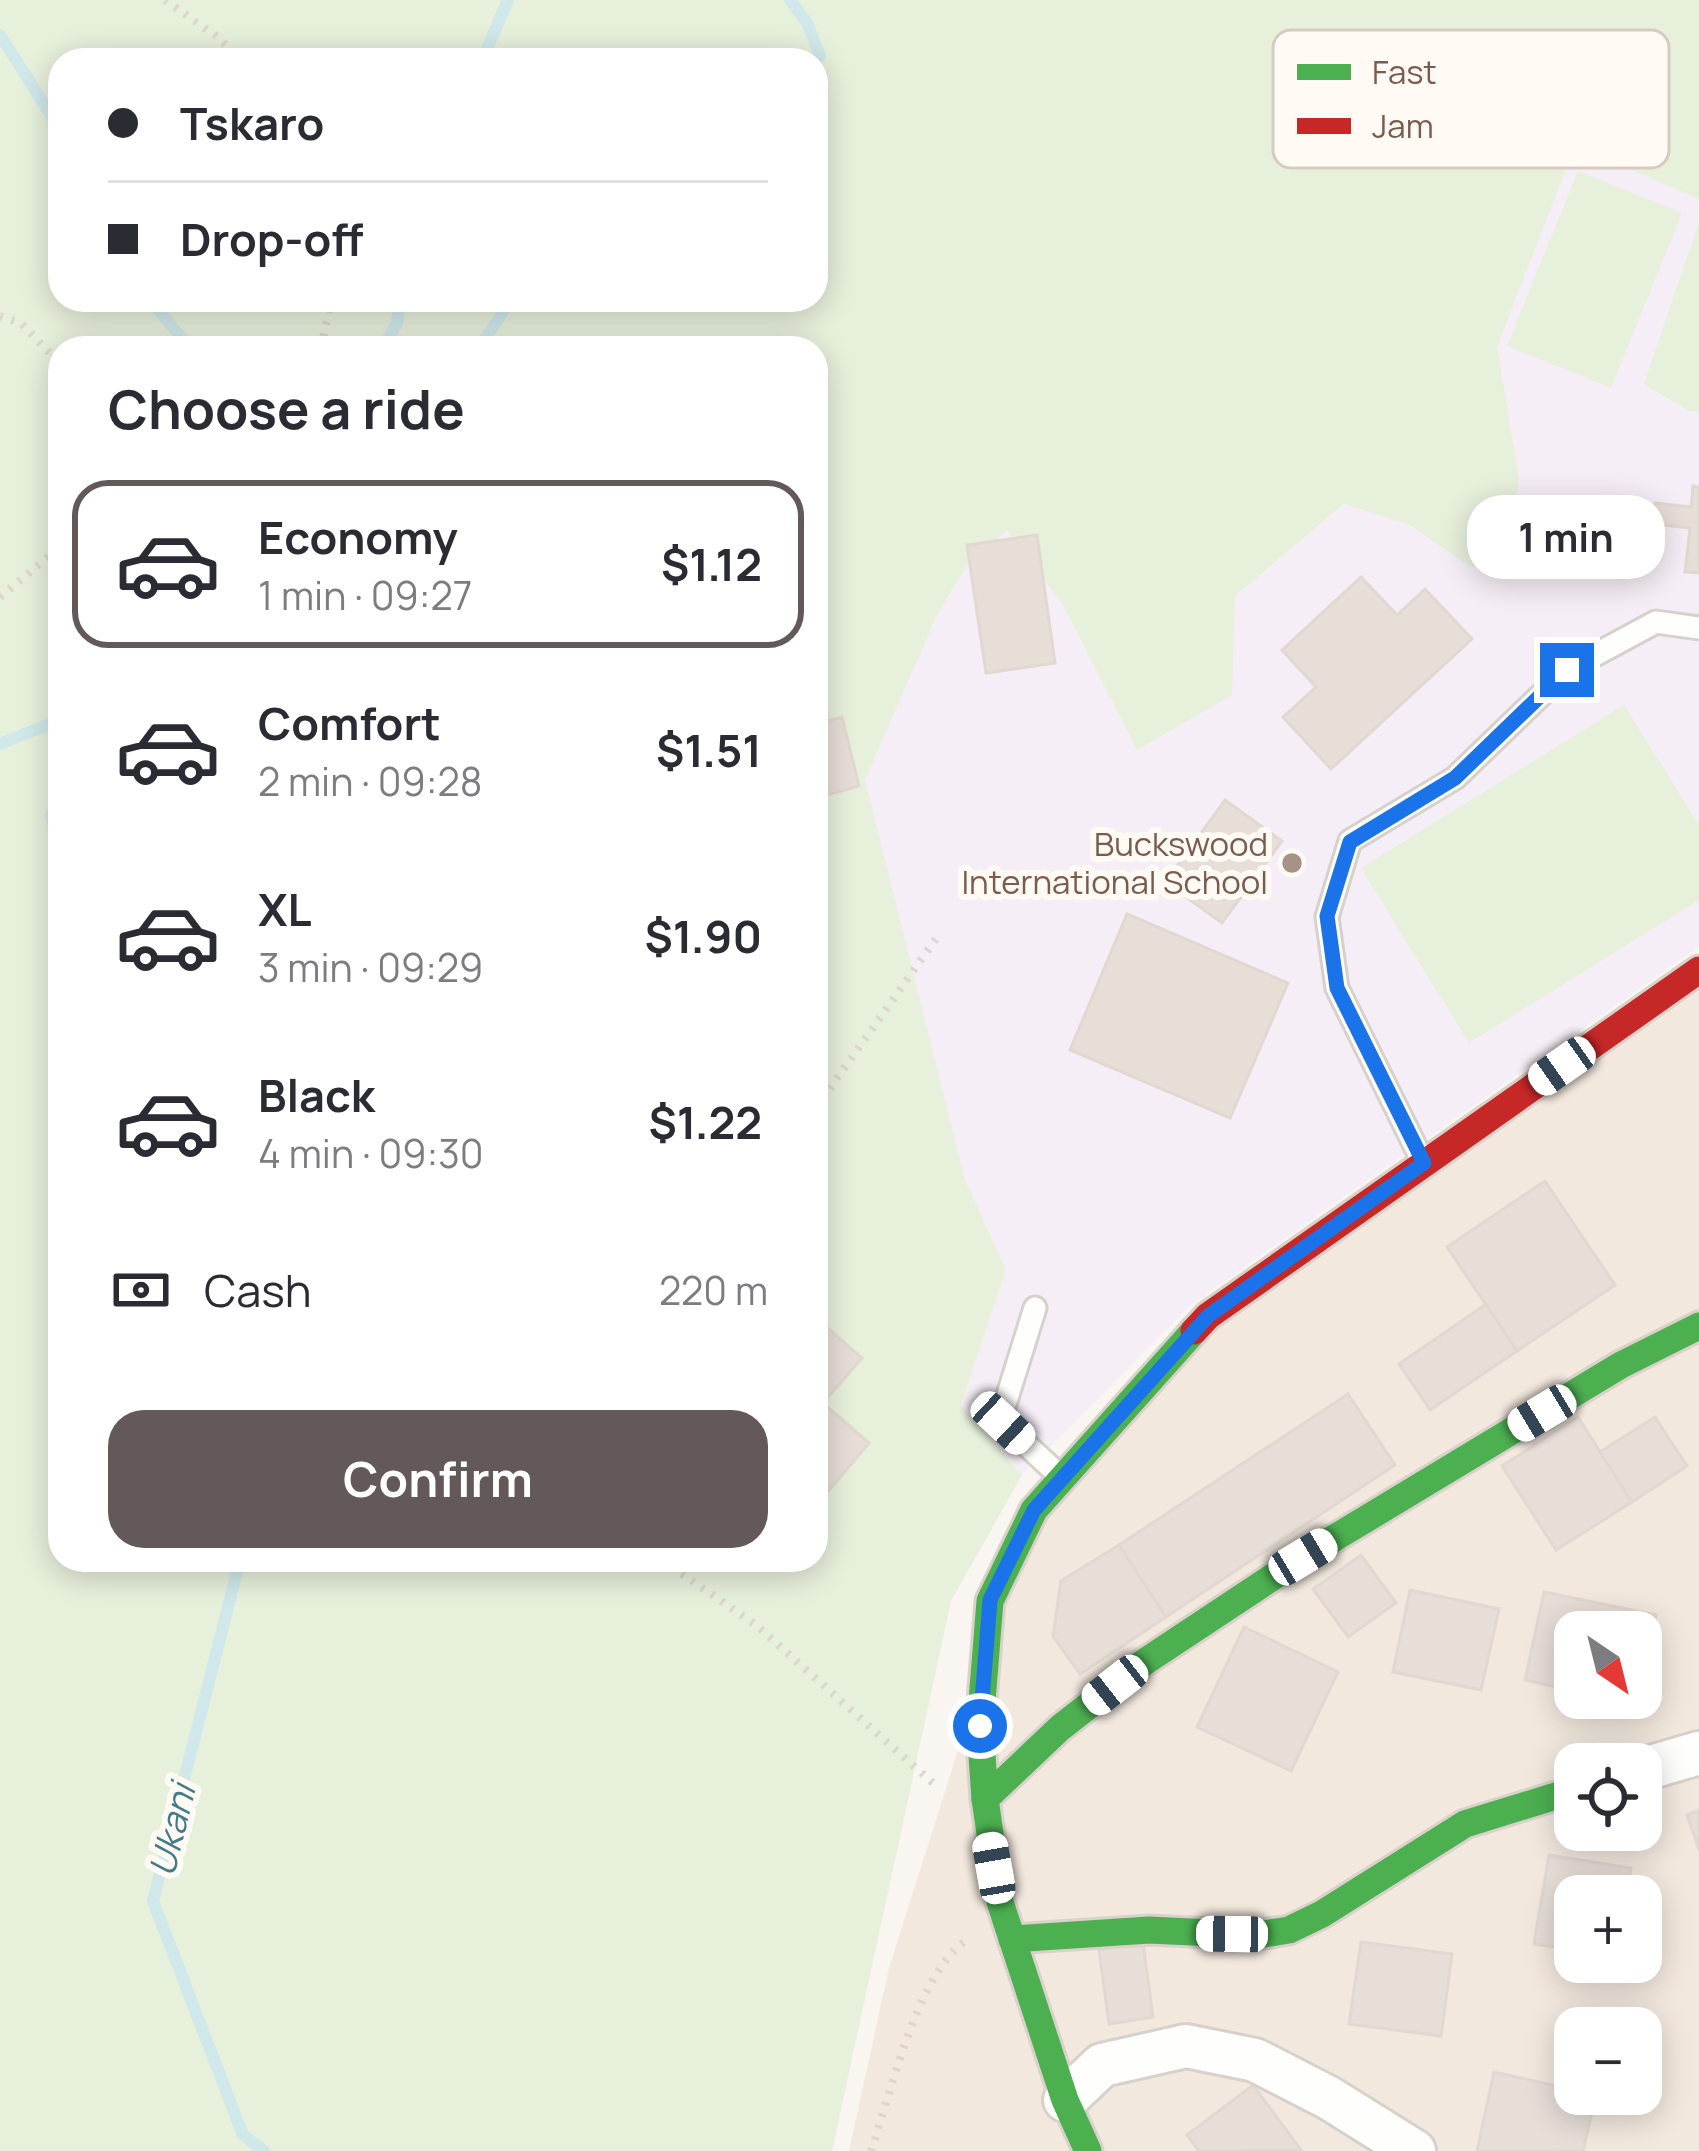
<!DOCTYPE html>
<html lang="en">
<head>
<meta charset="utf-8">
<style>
  body { margin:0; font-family:Manrope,sans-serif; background:#f2f2f3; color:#2b2b33; height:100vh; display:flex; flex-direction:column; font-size:45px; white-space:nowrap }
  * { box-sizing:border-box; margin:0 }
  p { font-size:39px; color:#7c7c81 }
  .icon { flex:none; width:66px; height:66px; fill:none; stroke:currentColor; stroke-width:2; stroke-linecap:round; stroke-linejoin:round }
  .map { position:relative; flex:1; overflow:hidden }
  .details { position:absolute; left:48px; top:336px; width:780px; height:1236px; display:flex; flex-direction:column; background:#fff; border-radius:36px; box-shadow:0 6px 30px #0003 }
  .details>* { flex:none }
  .guide { position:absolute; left:48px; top:48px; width:780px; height:264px; border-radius:36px; box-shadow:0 6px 30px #0003; display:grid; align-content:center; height:264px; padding:0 60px; background:#fff }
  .needle { width:78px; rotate:145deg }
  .buttons { position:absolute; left:1554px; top:1611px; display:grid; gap:24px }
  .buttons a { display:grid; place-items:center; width:108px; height:108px; border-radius:24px; background:#fff; box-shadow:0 6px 30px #0003; font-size:60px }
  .end { position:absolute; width:54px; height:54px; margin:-27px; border:15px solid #1a73e8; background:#fff; box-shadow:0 0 0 6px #fff }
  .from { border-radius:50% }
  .bubble { position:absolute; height:84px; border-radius:36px; background:#fff; box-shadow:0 6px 30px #0003; font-size:39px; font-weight:700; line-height:84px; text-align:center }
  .car { position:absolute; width:36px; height:72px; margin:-36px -18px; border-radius:15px; box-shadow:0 0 9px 3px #0007; background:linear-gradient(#fff 24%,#345 0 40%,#fff 0 76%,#345 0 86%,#fff 0) }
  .guide b { display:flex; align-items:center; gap:42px; height:114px; font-size:45px }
  .guide b+b { border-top:3px solid #e1e1e2 }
  .guide i { width:30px; height:30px; background:#2b2b33 }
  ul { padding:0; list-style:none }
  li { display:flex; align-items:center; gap:36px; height:168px; margin:0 24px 18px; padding:0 36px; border:6px solid transparent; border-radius:36px }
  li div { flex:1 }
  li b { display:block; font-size:45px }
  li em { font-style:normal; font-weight:700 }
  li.active { border-color:#625958 }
  li>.icon { width:108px; height:108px; stroke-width:1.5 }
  h2 { padding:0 60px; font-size:54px; line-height:144px }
  .pay { display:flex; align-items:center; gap:30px; height:132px; padding:0 60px; font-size:45px }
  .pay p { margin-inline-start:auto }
  .cta { display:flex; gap:24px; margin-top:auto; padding:24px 60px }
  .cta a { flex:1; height:138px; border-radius:36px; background:#625958; color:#fff; font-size:48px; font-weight:700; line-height:138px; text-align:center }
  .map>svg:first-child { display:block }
  .residential { fill:#f2e8de; fill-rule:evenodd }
  .education { fill:#f6eef6 }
  .green { fill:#e7f0db; fill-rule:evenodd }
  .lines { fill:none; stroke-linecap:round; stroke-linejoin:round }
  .stream { stroke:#d0e8ea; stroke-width:12 }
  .building { fill:#e6ded7; stroke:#e2d8d2; stroke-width:3 }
  .lane-casing { stroke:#d7d1cb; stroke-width:27 }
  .street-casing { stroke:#d7d1cb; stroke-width:48 }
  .fast-casing { stroke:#d9d2cb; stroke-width:33 }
  .jam-casing { stroke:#d9d2cb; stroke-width:33 }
  .path { stroke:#dcd5d0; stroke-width:8; stroke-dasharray:3 9; stroke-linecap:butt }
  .lane { stroke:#fefefd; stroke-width:21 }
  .street { stroke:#fefefd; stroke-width:42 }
  .fast { stroke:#4caf50; stroke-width:27 }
  .jam { stroke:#c62828; stroke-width:27 }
  .route { stroke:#1a73e8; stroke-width:15 }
  .poi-dot { fill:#a69286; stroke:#fffaf3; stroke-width:4.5 }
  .labels { text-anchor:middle; stroke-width:12; stroke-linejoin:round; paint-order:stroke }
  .poi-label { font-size:33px; fill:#7a5c4d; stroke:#fffaf3; text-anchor:end }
  .water-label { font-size:36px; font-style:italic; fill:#437c86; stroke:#fffaf3 }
  .key { fill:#fffaf3; stroke:#d7cbc1; stroke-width:3 }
  .key-label { font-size:33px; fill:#7a5c4d }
</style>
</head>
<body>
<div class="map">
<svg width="1699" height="2151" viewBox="0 0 1699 2151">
  <rect width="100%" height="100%" fill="#f9f5f0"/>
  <!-- residential -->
  <path class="residential" d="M1699 991V2151H849L889 1968 1002 1612 1045 1520 1213 1329ZM1575 1632H1641V1698H1575ZM1575 1764H1641V1830H1575ZM1575 1896H1641V1962H1575ZM1575 2028H1641V2094H1575Z"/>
  <!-- education -->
  <path class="education" d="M1575 146 1699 199 1689 411 1699 412V947L1192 1304 1022 1475 961 1405 1006 1270 965 1181 864 780 937 615 967 565 1008 529 1062 603 1137 750 1231 695 1235 596 1345 504 1408 524 1471 566 1519 478 1496 347Z"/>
  <!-- green -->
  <g class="green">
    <path d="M0 0H1699V199L1575 146 1497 347 1519 478 1508 561 1471 567 1408 524 1344 504 1235 596 1232 695 1137 750 1062 603 1007 530 967 565 937 615 865 780 965 1180 1006 1270 961 1405 1022 1475 951 1601 832 2151H0ZM60 60H816V300H60ZM60 348H816V1560H60Z"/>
    <path d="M1578 171 1682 213 1611 388 1507 346Z"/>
    <path d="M1699 222V412L1689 411 1644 384Z"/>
    <path d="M1624 705 1699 825V900L1469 1043 1361 868Z"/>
  </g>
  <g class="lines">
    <!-- stream -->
    <g class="stream">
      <path d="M790 0 807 23 820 56 813 60"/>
      <path d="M0 35 60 129"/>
      <path d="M482 60 508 0"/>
      <path d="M150 300 190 348"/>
      <path d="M383 348 397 323 400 300"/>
      <path d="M479 348 511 300"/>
      <path d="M0 744 60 720"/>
      <path d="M60 793 51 816 60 843"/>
      <path d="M240 1560 153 1901 243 2135 264 2151"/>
    </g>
  </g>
  <!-- building -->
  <g class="building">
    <path d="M1693 486 1699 487V573L1685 572 1690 528 1653 524 1655 503 1691 507Z"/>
    <path d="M1037 535 1055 663 986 673 967 545Z"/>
    <path d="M1361 577 1397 615 1425 589 1472 639 1331 769 1283 717 1316 687 1282 650Z"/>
    <path d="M842 717 859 786 823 796 816 770V724Z"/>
    <path d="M1225 800 1282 841 1222 923 1165 882Z"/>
    <path d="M1127 914 1288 983 1230 1118 1070 1050Z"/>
    <path d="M1545 1181 1615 1285 1517 1351 1447 1247Z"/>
    <path d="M1486 1304 1517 1351 1430 1410 1399 1364Z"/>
    <path d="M826 1327 862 1358 823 1403 816 1397V1339Z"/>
    <path d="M1348 1394 1395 1465 1166 1617 1119 1545Z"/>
    <path d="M816 1397 869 1443 819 1502 816 1499Z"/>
    <path d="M1578 1417 1632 1502 1556 1550 1502 1466Z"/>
    <path d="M1655 1417 1687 1466 1632 1502 1600 1452Z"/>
    <path d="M1119 1545 1166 1617 1080 1674 1053 1636 1061 1581Z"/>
    <path d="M1361 1555 1396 1603 1348 1637 1313 1589Z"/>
    <path d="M1410 1590 1499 1609 1481 1690 1393 1672Z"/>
    <path d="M1544 1592 1656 1615 1641 1690V1632H1575V1691L1525 1680Z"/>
    <path d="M1244 1627 1338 1672 1291 1771 1197 1727Z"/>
    <path d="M1699 1810V1850L1687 1815Z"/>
    <path d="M1549 1855 1631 1868 1626 1896H1575V1950L1534 1944Z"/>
    <path d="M1361 1942 1452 1954 1441 2036 1349 2024Z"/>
    <path d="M1143 1943 1153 2017 1109 2024 1099 1950Z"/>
    <path d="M1494 2072 1575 2090V2094H1596L1583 2151H1477Z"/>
    <path d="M1253 2085 1301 2150 1199 2151 1187 2135Z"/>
  </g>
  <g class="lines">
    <!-- lane casing -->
    <g class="lane-casing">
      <g id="lane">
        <path d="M1423 1162 1337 988 1327 917 1350 841 1455 778 1567 670 1656 622 1699 628"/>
        <path d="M1035 1308 1001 1417 1003 1423 1061 1477"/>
      </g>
    </g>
    <!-- street casing -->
    <g class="street-casing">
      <g id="street">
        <path d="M1641 1770 1699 1753"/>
        <path d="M1065 2100 1102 2065 1186 2046 1255 2060 1329 2098 1414 2151"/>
      </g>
    </g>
    <!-- fast casing -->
    <g class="fast-casing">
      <g id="fast">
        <path d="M985 1799 1060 1728 1143 1663 1303 1557 1621 1365 1699 1326"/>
        <path d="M1012 1939 1149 1930 1257 1935 1289 1930 1322 1914 1465 1824 1575 1790"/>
        <path d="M1088 2151 1065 2100 1000 1902 985 1799 980 1726 990 1601 1034 1510 1194 1331"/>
      </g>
    </g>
    <!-- jam casing -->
    <g class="jam-casing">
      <path id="jam" d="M1194 1331 1208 1316 1699 970"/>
    </g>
    <!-- path -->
    <g class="path">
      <path d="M165 0 216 36 242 60"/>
      <path d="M0 316 21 323 60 364"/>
      <path d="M321 348 331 300"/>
      <path d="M0 597 60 547"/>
      <path d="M816 1108 940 933"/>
      <path d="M662 1560 756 1625 934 1784"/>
      <path d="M871 2151C890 2095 917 1976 964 1942"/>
    </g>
    <!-- lane -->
    <use href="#lane" class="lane"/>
    <!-- street -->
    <use href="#street" class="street"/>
    <!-- fast -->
    <use href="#fast" class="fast"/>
    <!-- jam -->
    <use href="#jam" class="jam"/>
  </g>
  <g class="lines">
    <!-- route -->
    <path class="route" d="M980 1726 990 1600 1034 1510 1208 1316 1424 1163 1337 988 1327 916 1350 842 1455 778 1567 670"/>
  </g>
  <!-- markers -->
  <circle class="poi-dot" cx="1292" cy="863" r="12"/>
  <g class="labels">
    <!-- poi labels -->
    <g class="poi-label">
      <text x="1268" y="856">Buckswood<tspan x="1268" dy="38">International School</tspan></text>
    </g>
    <!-- water labels -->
    <g class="water-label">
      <text transform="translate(172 1830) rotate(-76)" y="13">Ukani</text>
    </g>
  </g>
  <!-- legend -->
  <rect x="1273" y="30" width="396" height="138" rx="18" class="key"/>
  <rect x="1297" y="64" width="54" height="16" fill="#4caf50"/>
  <rect x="1297" y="118" width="54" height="16" fill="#c62828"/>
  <g class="key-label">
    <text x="1372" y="84">Fast</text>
    <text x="1372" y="138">Jam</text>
  </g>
</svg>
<div class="buttons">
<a><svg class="needle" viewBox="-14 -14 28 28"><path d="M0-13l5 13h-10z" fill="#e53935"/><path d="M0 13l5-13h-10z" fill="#7c7c81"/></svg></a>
<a><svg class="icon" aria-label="locate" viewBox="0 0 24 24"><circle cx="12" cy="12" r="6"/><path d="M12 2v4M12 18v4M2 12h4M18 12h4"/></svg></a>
<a>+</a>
<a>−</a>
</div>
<i class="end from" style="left:980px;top:1726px"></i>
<i class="end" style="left:1567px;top:670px"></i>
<div class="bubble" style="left:1467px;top:495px;width:198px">1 min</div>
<i class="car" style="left:1562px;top:1066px;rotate:235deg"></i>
<i class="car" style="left:1542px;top:1413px;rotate:239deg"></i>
<i class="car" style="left:1003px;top:1423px;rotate:133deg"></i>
<i class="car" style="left:1303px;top:1557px;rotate:59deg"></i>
<i class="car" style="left:1115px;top:1685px;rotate:232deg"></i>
<i class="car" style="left:994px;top:1868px;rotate:350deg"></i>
<i class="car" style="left:1232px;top:1934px;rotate:271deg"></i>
<div class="guide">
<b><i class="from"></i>Tskaro</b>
<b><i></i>Drop-off</b>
</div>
<section class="details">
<h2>Choose a ride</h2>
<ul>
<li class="active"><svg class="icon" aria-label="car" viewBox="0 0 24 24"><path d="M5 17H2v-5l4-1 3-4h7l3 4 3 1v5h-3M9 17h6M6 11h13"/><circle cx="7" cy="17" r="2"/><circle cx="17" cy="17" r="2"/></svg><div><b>Economy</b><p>1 min · 09:27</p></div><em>$1.12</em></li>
<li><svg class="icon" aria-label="car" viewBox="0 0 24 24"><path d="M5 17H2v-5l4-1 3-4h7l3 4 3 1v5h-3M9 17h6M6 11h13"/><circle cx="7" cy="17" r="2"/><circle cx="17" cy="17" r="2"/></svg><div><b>Comfort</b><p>2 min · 09:28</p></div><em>$1.51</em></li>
<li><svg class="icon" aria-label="car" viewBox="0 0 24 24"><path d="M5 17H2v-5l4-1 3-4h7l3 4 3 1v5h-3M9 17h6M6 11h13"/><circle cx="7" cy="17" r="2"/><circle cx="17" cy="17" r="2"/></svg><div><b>XL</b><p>3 min · 09:29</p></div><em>$1.90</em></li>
<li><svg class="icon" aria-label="car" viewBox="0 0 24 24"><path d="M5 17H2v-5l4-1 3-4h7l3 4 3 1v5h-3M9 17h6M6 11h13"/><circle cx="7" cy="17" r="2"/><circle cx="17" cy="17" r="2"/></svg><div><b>Black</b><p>4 min · 09:30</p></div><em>$1.22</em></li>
</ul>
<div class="pay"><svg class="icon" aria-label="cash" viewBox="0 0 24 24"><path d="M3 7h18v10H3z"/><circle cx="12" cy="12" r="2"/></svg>Cash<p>220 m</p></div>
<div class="cta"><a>Confirm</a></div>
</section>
</div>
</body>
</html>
